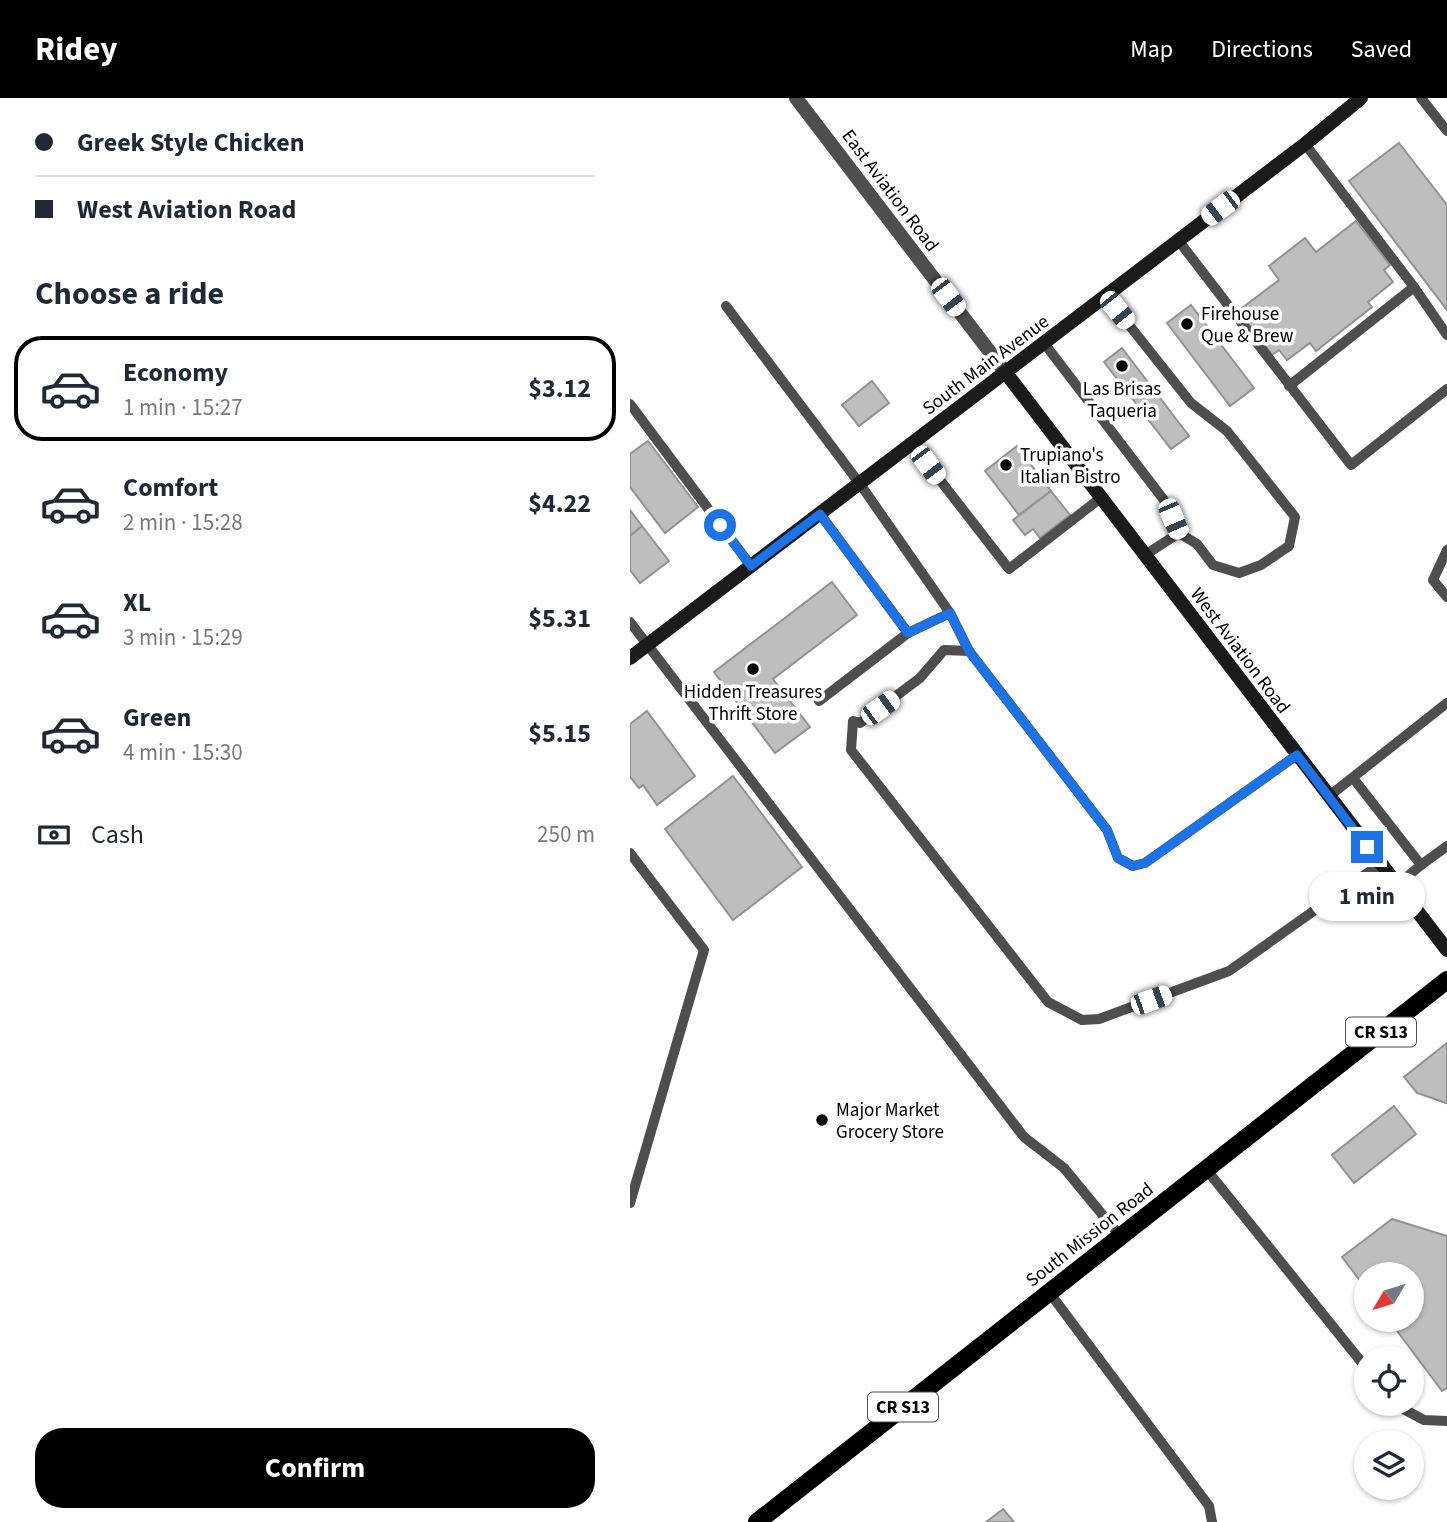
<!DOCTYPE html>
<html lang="en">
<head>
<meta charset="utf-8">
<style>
  body { margin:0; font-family:"Source Sans 3",sans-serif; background:#f6f6f7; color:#1f2937; height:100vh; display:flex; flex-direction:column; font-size:26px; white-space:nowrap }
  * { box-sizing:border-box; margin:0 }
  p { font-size:23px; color:#747a83 }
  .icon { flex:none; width:38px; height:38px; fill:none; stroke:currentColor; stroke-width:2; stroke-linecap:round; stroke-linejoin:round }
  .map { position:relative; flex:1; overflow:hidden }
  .sheet { display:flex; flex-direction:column; background:#fff; width:630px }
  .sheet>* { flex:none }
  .top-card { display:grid; align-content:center; height:154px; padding:0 35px; background:#fff }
  .needle { width:46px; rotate:232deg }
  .tools { position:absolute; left:724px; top:1164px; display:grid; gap:14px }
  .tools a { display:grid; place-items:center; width:70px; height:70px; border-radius:50%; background:#fff; box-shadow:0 2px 5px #0004; font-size:35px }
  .end { position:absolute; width:32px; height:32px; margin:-16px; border:9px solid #1a73e8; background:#fff; box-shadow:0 0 0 4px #fff }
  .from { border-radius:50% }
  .bubble { position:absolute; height:49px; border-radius:24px; background:#fff; box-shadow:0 2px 5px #0004; font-size:23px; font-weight:700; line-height:49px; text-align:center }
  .car { position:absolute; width:21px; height:42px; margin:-21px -10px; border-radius:9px; box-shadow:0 0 5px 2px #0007; background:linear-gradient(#fff 24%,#345 0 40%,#fff 0 76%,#345 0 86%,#fff 0) }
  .top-card b { display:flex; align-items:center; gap:24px; height:66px; font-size:26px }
  .top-card b+b { border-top:2px solid #e0e1e3 }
  .top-card i { width:18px; height:18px; background:#1f2937 }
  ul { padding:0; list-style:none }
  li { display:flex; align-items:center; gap:21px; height:105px; margin:0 14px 10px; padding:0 21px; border:4px solid transparent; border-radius:28px }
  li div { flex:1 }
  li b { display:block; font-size:26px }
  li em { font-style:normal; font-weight:700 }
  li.current { border-color:#000 }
  li>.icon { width:63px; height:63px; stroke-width:1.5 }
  h2 { padding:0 35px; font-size:32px; line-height:84px }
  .pay { display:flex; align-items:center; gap:18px; height:77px; padding:0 35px; font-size:26px }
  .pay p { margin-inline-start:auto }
  .button { display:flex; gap:14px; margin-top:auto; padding:14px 35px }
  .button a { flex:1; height:80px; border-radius:28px; background:#000; color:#fff; font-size:28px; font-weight:700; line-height:80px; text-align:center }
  header { display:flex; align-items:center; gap:42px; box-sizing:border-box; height:98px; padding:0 35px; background:#000; color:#fff }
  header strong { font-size:33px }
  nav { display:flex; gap:38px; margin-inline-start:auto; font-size:24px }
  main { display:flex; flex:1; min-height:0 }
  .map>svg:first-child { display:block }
  .building { fill:#bebebe; stroke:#929292; stroke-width:2 }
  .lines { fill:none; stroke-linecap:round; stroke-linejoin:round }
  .lane { stroke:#4e4e4e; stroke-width:10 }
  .street { stroke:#4e4e4e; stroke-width:14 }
  .secondary { stroke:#1b1b1b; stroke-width:14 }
  .primary { stroke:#000; stroke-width:18 }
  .route { stroke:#1a73e8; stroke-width:9 }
  .poi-dot { fill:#000; stroke:#fff; stroke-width:2.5 }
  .labels { text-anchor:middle; stroke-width:7; stroke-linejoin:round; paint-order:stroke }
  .shield { fill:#fff; stroke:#4c4c4c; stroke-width:2 }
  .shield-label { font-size:18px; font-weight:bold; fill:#000 }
  .street-label { font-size:19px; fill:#000; stroke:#fff }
  .poi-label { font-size:19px; fill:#000; stroke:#fff; text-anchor:start }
</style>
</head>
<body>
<header>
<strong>Ridey</strong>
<nav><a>Map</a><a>Directions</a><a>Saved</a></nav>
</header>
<main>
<section class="sheet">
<div class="top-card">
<b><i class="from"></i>Greek Style Chicken</b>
<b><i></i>West Aviation Road</b>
</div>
<h2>Choose a ride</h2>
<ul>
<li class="current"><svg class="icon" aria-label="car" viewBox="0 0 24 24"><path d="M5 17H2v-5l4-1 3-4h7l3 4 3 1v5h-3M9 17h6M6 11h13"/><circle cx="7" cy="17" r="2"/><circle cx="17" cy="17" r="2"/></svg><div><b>Economy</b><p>1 min · 15:27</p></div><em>$3.12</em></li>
<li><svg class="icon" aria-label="car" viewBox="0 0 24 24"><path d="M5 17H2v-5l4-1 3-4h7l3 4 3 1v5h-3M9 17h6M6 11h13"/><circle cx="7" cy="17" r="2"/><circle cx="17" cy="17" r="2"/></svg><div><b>Comfort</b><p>2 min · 15:28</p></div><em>$4.22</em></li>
<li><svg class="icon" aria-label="car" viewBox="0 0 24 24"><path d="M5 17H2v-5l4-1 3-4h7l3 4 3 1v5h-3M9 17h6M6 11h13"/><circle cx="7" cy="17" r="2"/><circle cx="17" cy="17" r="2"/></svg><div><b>XL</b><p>3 min · 15:29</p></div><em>$5.31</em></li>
<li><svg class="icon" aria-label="car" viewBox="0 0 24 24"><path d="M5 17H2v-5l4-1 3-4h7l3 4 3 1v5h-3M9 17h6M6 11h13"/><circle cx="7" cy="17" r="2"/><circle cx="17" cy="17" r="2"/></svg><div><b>Green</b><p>4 min · 15:30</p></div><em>$5.15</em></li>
</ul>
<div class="pay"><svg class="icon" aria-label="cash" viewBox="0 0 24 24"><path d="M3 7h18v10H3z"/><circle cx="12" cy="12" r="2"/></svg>Cash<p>250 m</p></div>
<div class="button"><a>Confirm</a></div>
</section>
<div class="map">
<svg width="817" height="1424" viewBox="0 0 817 1424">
  <rect width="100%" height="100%" fill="#fff"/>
  <!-- building -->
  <g class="building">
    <path d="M769 45 817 107V212L719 83Z"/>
    <path d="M726 123 760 167 754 172 763 184 738 204 742 209 686 253 680 245 657 262 649 252 642 257 608 213 649 182 639 168 675 140 686 154Z"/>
    <path d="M561 207 624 290 600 308 537 225Z"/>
    <path d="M492 250 559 338 541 351 474 264Z"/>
    <path d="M242 283 259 305 229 328 212 307Z"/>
    <path d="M18 343 68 409 35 435 0 389V356Z"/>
    <path d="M387 348 421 393 389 417 355 373Z"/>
    <path d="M421 393 440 417 410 440 403 431 395 437 383 422Z"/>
    <path d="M0 412 12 428 0 438Z"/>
    <path d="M12 428 39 463 10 485 0 472V438Z"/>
    <path d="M202 484 227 517 143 581 180 629 145 655 84 574Z"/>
    <path d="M17 613 65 678 27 707 13 687 9 690 0 679V626Z"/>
    <path d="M103 678 172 769 103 822 35 731Z"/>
    <path d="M817 945V1004L816 1005 787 995 774 979Z"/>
    <path d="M764 1008 786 1036 724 1085 702 1057Z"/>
    <path d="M762 1121 817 1138V1290L812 1293 759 1222H782V1176H737V1192L712 1159Z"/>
    <path d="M373 1411 384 1424H356Z"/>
  </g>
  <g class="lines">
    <!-- lane -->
    <g class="lane">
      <path d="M791 0 817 33"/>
      <path d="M675 46 784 189 817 237"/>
      <path d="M548 142 721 367 817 291"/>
      <path d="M476 198 561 305 597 333 665 419 659 448 631 467 609 475 583 467 567 446 549 435 515 457"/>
      <path d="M96 208 230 386 320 515 278 535"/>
      <path d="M414 245 537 406 549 435"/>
      <path d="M659 288 784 189"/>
      <path d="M0 306 121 468"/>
      <path d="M282 346 379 471 472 399"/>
      <path d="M817 452 803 482 817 499"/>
      <path d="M320 515 339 553"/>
      <path d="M0 524 394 1039 434 1070 490 1138"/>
      <path d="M189 603 278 535 190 416"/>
      <path d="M667 657 515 765 503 768 488 760 477 732 339 553 314 552 290 580 230 625 223 623 221 652 418 904 452 922 469 921 599 873 750 766"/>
      <path d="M723 680 791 767 766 788"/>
      <path d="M698 699 817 605"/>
      <path d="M0 755 74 852 0 1105"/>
      <path d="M791 767 817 748"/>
      <path d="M576 1071 737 1271"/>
      <path d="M419 1194 579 1408 582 1424"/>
      <path d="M764 1306 794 1322 817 1323"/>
    </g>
    <!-- street -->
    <path class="street" d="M166 0 376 275"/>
    <!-- secondary -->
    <g class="secondary">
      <path d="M376 275 817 852"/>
      <path d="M0 560 675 46 731 0"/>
    </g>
    <!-- primary -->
    <path class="primary" d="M127 1424 817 882"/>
  </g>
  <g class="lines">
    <!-- route -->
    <path class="route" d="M90 427 121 468 190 416 278 535 320 515 339 553 477 732 488 760 503 768 515 765 667 657 737 749"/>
  </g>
  <!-- markers -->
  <g class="poi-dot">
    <circle cx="557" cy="226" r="7"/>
    <circle cx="492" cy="268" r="7"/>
    <circle cx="376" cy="367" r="7"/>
    <circle cx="123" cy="571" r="7"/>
    <circle cx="192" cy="1022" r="7"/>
  </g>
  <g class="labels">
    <!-- shield labels -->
    <g class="shield">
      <rect x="716" y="919.5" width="70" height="29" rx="5"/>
      <rect x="238" y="1294.5" width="70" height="29" rx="5"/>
    </g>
    <g class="shield-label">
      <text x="751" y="940">CR S13</text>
      <text x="273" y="1315">CR S13</text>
    </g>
    <!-- street labels -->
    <g class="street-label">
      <text transform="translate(261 92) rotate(53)" y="7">East Aviation Road</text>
      <text transform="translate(355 266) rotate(-37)" y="7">South Main Avenue</text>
      <text transform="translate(611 552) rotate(53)" y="7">West Aviation Road</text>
      <text transform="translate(459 1136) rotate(-38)" y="7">South Mission Road</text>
    </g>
    <!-- poi labels -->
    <g class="poi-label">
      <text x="571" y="222">Firehouse<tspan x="571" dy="22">Que &amp; Brew</tspan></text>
      <text x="492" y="297" text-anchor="middle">Las Brisas<tspan x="492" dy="22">Taqueria</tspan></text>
      <text x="390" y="363">Trupiano's<tspan x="390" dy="22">Italian Bistro</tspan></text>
      <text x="123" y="600" text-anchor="middle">Hidden Treasures<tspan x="123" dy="22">Thrift Store</tspan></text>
      <text x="206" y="1018">Major Market<tspan x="206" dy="22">Grocery Store</tspan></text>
    </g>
  </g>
</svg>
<div class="tools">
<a><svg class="needle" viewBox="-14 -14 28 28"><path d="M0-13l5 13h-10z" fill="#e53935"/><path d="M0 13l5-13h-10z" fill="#747a83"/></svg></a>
<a><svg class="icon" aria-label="locate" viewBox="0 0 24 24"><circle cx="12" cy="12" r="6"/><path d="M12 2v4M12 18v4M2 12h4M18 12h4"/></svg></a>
<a><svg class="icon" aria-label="layers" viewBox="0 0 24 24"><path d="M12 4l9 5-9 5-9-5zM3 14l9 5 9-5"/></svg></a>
</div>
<i class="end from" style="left:90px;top:427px"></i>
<i class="end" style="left:737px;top:749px"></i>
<div class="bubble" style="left:679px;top:774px;width:116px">1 min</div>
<i class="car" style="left:590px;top:110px;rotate:233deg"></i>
<i class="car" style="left:318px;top:199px;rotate:143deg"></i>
<i class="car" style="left:487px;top:212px;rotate:141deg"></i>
<i class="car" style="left:298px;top:367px;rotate:143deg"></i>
<i class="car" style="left:543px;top:421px;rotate:157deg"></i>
<i class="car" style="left:250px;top:610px;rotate:54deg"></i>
<i class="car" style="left:521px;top:902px;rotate:70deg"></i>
</div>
</main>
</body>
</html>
